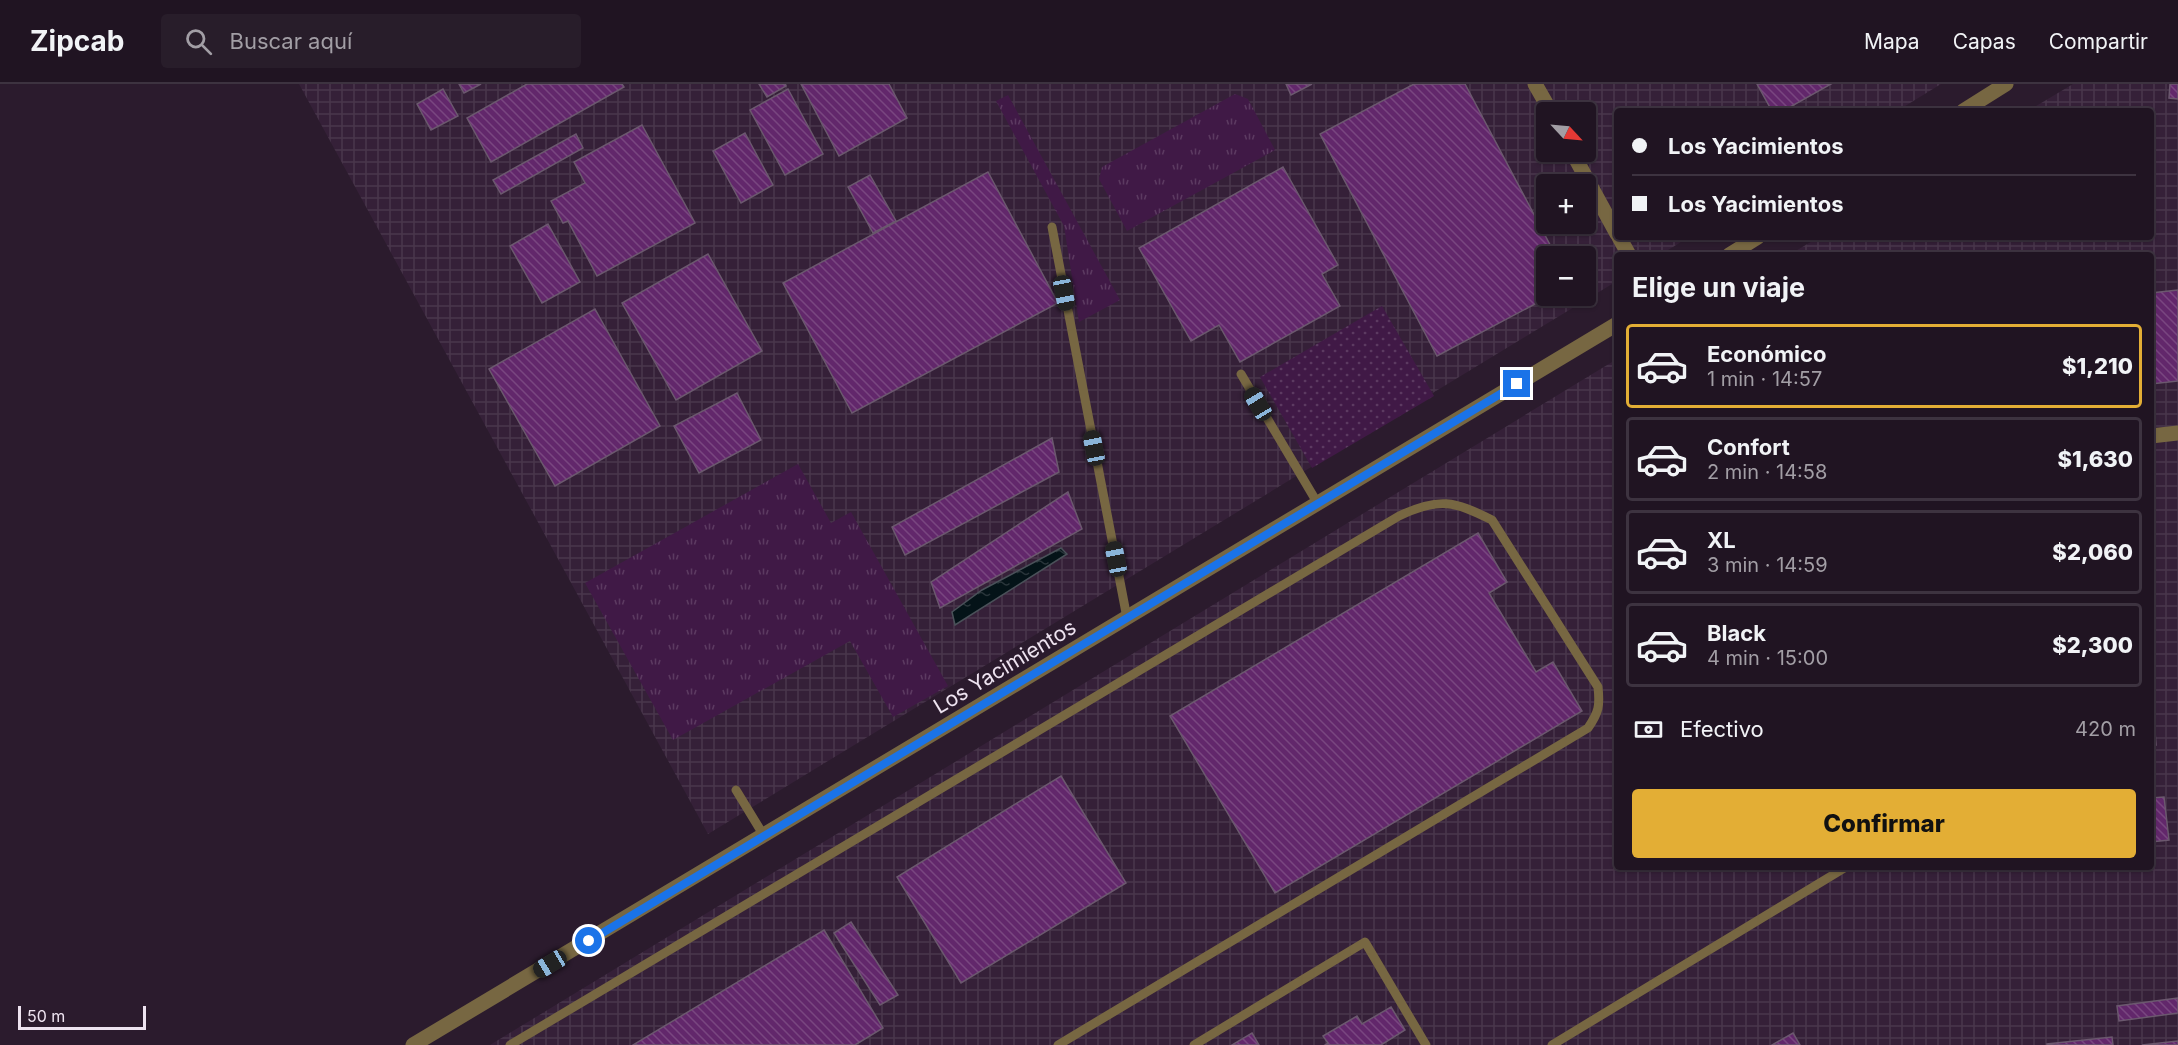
<!DOCTYPE html>
<html lang="es">
<head>
<meta charset="utf-8">
<style>
  body { margin:0; font-family:Inter,sans-serif; background:#281d2a; color:#f1f3f6; height:100vh; display:flex; flex-direction:column; font-size:22px; white-space:nowrap }
  * { box-sizing:border-box; margin:0 }
  p { font-size:20px; color:#a29ea5 }
  .icon { flex:none; width:33px; height:33px; fill:none; stroke:currentColor; stroke-width:2; stroke-linecap:round; stroke-linejoin:round }
  .map { position:relative; flex:1; overflow:hidden }
  .sheet { position:absolute; left:1614px; top:168px; width:540px; height:618px; display:flex; flex-direction:column; background:#201422; border-radius:6px; box-shadow:0 2px 4px #0004,0 0 0 2px #3d3340 }
  .sheet>* { flex:none }
  .guide { position:absolute; left:1614px; top:24px; width:540px; height:132px; border-radius:6px; box-shadow:0 2px 4px #0004,0 0 0 2px #3d3340; display:grid; align-content:center; height:132px; padding:0 18px; background:#201422 }
  .needle { width:39px; rotate:116deg }
  .controls { position:absolute; left:1536px; top:18px; display:grid; gap:12px }
  .controls a { display:grid; place-items:center; width:60px; height:60px; border-radius:6px; background:#201422; box-shadow:0 2px 4px #0004,0 0 0 2px #3d3340; font-size:30px }
  .scale { position:absolute; left:18px; bottom:15px; width:128px; box-sizing:border-box; padding-left:6px; border:3px solid #eee3f0; border-top:0; font-size:16px; line-height:21px; white-space:nowrap; color:#eee3f0; -webkit-text-stroke:4px #2b1b2d; paint-order:stroke }
  .end { position:absolute; width:27px; height:27px; margin:-14px; border:8px solid #1a73e8; background:#fff; box-shadow:0 0 0 3px #fff }
  .from { border-radius:50% }
  .car { position:absolute; width:18px; height:36px; margin:-18px -9px; border-radius:8px; box-shadow:0 0 4px 2px #0007; background:linear-gradient(#222 24%,#8ab4d8 0 40%,#222 0 76%,#8ab4d8 0 86%,#222 0) }
  .guide b { display:flex; align-items:center; gap:21px; height:57px; font-size:22px }
  .guide b+b { border-top:2px solid #3d3340 }
  .guide i { width:15px; height:15px; background:#f1f3f6 }
  ul { padding:0; list-style:none }
  li { display:flex; align-items:center; gap:18px; height:84px; margin:0 12px 9px; padding:0 6px; border:3px solid #3d3340; border-radius:6px }
  li div { flex:1 }
  li b { display:block; font-size:22px }
  li em { font-style:normal; font-weight:800 }
  li.current { border-color:#e3ae35 }
  li>.icon { width:54px; height:54px; stroke-width:1.5 }
  h2 { padding:0 18px; font-size:27px; line-height:72px }
  .pay { display:flex; align-items:center; gap:15px; height:66px; padding:0 18px; font-size:22px }
  .pay p { margin-inline-start:auto }
  .cta { display:flex; gap:12px; margin-top:auto; padding:12px 18px }
  .cta a { flex:1; height:69px; border-radius:6px; background:#e3ae35; color:#111; font-size:24px; font-weight:800; line-height:69px; text-align:center }
  header { display:flex; align-items:center; gap:36px; box-sizing:border-box; height:84px; padding:0 30px; background:#201422; border-bottom:2px solid #3d3340 }
  header strong { font-size:28px }
  nav { display:flex; gap:33px; margin-inline-start:auto; font-size:21px }
  .search { width:420px; height:54px; background:#281d2a; display:flex; align-items:center; gap:15px; box-sizing:border-box; padding:0 21px; border-radius:6px; color:#a29ea5; font-size:22px }
  .map>svg:first-child { display:block }
  .industrial { fill:url(#industrial-grid); fill-rule:evenodd }
  .grass { fill:url(#grass-tufts) }
  .garden { fill:url(#garden-dots) }
  .water { fill:url(#water-ripples); stroke:#4a5159; stroke-width:1.5 }
  .building { fill:url(#building-back-hatch); stroke:#6b586e; stroke-width:1.5 }
  .lines { fill:none; stroke-linecap:round; stroke-linejoin:round }
  .service { stroke:#776742; stroke-width:9 }
  .minor { stroke:#776742; stroke-width:15 }
  .route { stroke:#1a73e8; stroke-width:8 }
  .labels { text-anchor:middle; stroke-width:4.5; stroke-linejoin:round; paint-order:stroke }
  .street-label { font-size:21px; fill:#eee3f0; stroke:#2b1b2d }
</style>
</head>
<body>
<header>
<strong>Zipcab</strong>
<div class="search"><svg class="icon" aria-label="search" viewBox="0 0 24 24"><circle cx="10" cy="10" r="6"/><path d="M15 15l6 6"/></svg>Buscar aquí</div>
<nav><a>Mapa</a><a>Capas</a><a>Compartir</a></nav>
</header>
<div class="map">
<svg width="2178" height="961" viewBox="0 0 2178 961">
  <defs>
    <pattern id="industrial-grid" width="8" height="8" patternUnits="userSpaceOnUse" patternTransform="scale(1.5)"><rect width="8" height="8" fill="#352038"/><path d="M0 4h8M4 0v8" fill="none" stroke="#49364b"/></pattern>
    <pattern id="grass-tufts" width="24" height="20" patternUnits="userSpaceOnUse" patternTransform="scale(1.5)"><rect width="24" height="20" fill="#401946"/><path d="M3 7l-1-3M5 7V3M7 7l1-3M15 17l-1-3M17 17v-4M19 17l1-3" fill="none" stroke="#5c3a61"/></pattern>
    <pattern id="garden-dots" width="8" height="8" patternUnits="userSpaceOnUse" patternTransform="scale(1.5)"><rect width="8" height="8" fill="#401946"/><path d="M2 2h.1M6 6h.1" fill="none" stroke="#5c3a61" stroke-width="1.8" stroke-linecap="round"/></pattern>
    <pattern id="water-ripples" width="26" height="14" patternUnits="userSpaceOnUse" patternTransform="scale(1.5)"><rect width="26" height="14" fill="#041318"/><path d="M2 4q2-2 4 0t4 0M15 11q2-2 4 0t4 0" fill="none" stroke="#29353a"/></pattern>
    <pattern id="building-back-hatch" width="6" height="6" patternUnits="userSpaceOnUse" patternTransform="scale(1.5)"><rect width="6" height="6" fill="#62276b"/><path d="M-1 5l2 2M0 0l6 6M5-1l2 2" fill="none" stroke="#794680"/></pattern>
  </defs>
  <rect width="100%" height="100%" fill="#2b1b2d"/>
  <!-- industrial -->
  <g class="industrial">
    <path d="M299 0H1941L1897 27H1617V153H1689L1660 171H1617V197L708 750ZM1546 28H1586V68H1546ZM1546 100H1586V140H1546ZM1546 172H1586V212H1546Z"/>
    <path d="M2073 0H2178V961H490L1617 275V783H2151V171H1789L1819 153H2151V27H2028Z"/>
  </g>
  <!-- grass -->
  <g class="grass">
    <path d="M1235 10 1248 15 1275 66 1127 147 1099 95 1102 83Z"/>
    <path d="M1008 11 1120 216 1079 238 1064 142 996 17Z"/>
    <path d="M798 380 831 439 851 428 948 602 893 633 850 557 673 656 585 499Z"/>
  </g>
  <!-- garden -->
  <path class="garden" d="M1382 222 1434 312 1312 384 1260 293Z"/>
  <!-- water -->
  <path class="water" d="M1061 464 1067 470 955 541 952 528 982 506Z"/>
  <!-- building -->
  <g class="building">
    <path d="M459 0H481L464 9Z"/>
    <path d="M527 0H622L624 3 491 78 467 34Z"/>
    <path d="M759 0H785L786 2 767 13Z"/>
    <path d="M801 0H889L907 34 839 72Z"/>
    <path d="M1286 0H1312L1291 11Z"/>
    <path d="M1414 0H1465L1556 172H1546V212H1550L1437 272 1320 50Z"/>
    <path d="M1757 0H1831L1783 27H1772Z"/>
    <path d="M2170 0H2178V15L2169 14Z"/>
    <path d="M443 5 458 32 431 46 417 20Z"/>
    <path d="M788 5 823 70 785 91 750 26Z"/>
    <path d="M642 41 695 139 597 192 568 137 563 139 551 117 585 99 574 78Z"/>
    <path d="M745 49 773 101 741 119 713 67Z"/>
    <path d="M576 50 583 64 501 110 493 96Z"/>
    <path d="M1283 83 1338 181 1322 190 1340 222 1240 278 1219 241 1191 257 1139 164Z"/>
    <path d="M988 88 1058 219 852 329 783 199Z"/>
    <path d="M870 91 896 137 873 149 848 103Z"/>
    <path d="M548 140 580 198 542 219 510 162Z"/>
    <path d="M708 170 762 267 676 316 622 219Z"/>
    <path d="M2178 206V297L2151 300V209Z"/>
    <path d="M595 225 660 342 555 402 489 285Z"/>
    <path d="M737 309 761 356 699 389 674 342Z"/>
    <path d="M1052 354 1059 388 905 471 892 443Z"/>
    <path d="M1068 408 1082 445 940 524 931 498Z"/>
    <path d="M1478 449 1507 498 1489 509 1536 588 1553 578 1582 627 1275 809 1170 632Z"/>
    <path d="M2151 634H2154L2156 661H2151Z"/>
    <path d="M1061 692 1126 799 961 899 897 793Z"/>
    <path d="M2164 713 2169 756 2151 758V714Z"/>
    <path d="M851 838 898 911 880 921 834 849Z"/>
    <path d="M824 846 883 944 855 961H633Z"/>
    <path d="M2178 914V929L2119 937 2117 922Z"/>
    <path d="M1391 923 1405 946 1381 961H1325L1328 959 1323 952 1357 932 1362 940Z"/>
    <path d="M1252 949 1259 961H1232Z"/>
    <path d="M1793 949 1800 961H1772Z"/>
    <path d="M2112 953 2113 961H2047V960Z"/>
    <path d="M2178 957V961H2142Z"/>
  </g>
  <g class="lines">
    <!-- service -->
    <g class="service">
      <path d="M1052 143 1127 534"/>
      <path d="M1241 290 1318 420"/>
      <path d="M736 706 764 752"/>
      <path d="M510 961 1399 432C1439 413 1454 417 1492 436L1598 603C1600 622 1599 628 1588 644L1058 961"/>
      <path d="M1194 961 1365 858 1426 961"/>
      <path d="M1552 961 1846 783"/>
    </g>
    <!-- minor -->
    <g class="minor">
      <path d="M1535 0 1551 28"/>
      <path d="M1963 27 2006 0"/>
      <path d="M1572 68 1617 150"/>
      <path d="M1619 153 1629 171"/>
      <path d="M1729 171 1758 153"/>
      <path d="M2151 352 2178 349"/>
      <path d="M413 961 1617 240"/>
    </g>
  </g>
  <g class="lines">
    <!-- route -->
    <path class="route" d="M589 857 1517 300"/>
  </g>
  <g class="labels">
    <!-- street labels -->
    <g class="street-label">
      <text transform="translate(1005 583) rotate(-31)" y="7">Los Yacimientos</text>
    </g>
  </g>
</svg>
<div class="controls">
<a><svg class="needle" viewBox="-14 -14 28 28"><path d="M0-13l5 13h-10z" fill="#e53935"/><path d="M0 13l5-13h-10z" fill="#a29ea5"/></svg></a>
<a>+</a>
<a>−</a>
</div>
<div class="scale">50 m</div>
<i class="end from" style="left:589px;top:857px"></i>
<i class="end" style="left:1517px;top:300px"></i>
<i class="car" style="left:1064px;top:209px;rotate:169deg"></i>
<i class="car" style="left:1258px;top:320px;rotate:329deg"></i>
<i class="car" style="left:1094px;top:364px;rotate:349deg"></i>
<i class="car" style="left:1116px;top:475px;rotate:349deg"></i>
<i class="car" style="left:550px;top:880px;rotate:239deg"></i>
<div class="guide">
<b><i class="from"></i>Los Yacimientos</b>
<b><i></i>Los Yacimientos</b>
</div>
<section class="sheet">
<h2>Elige un viaje</h2>
<ul>
<li class="current"><svg class="icon" aria-label="car" viewBox="0 0 24 24"><path d="M5 17H2v-5l4-1 3-4h7l3 4 3 1v5h-3M9 17h6M6 11h13"/><circle cx="7" cy="17" r="2"/><circle cx="17" cy="17" r="2"/></svg><div><b>Económico</b><p>1 min · 14:57</p></div><em>$1,210</em></li>
<li><svg class="icon" aria-label="car" viewBox="0 0 24 24"><path d="M5 17H2v-5l4-1 3-4h7l3 4 3 1v5h-3M9 17h6M6 11h13"/><circle cx="7" cy="17" r="2"/><circle cx="17" cy="17" r="2"/></svg><div><b>Confort</b><p>2 min · 14:58</p></div><em>$1,630</em></li>
<li><svg class="icon" aria-label="car" viewBox="0 0 24 24"><path d="M5 17H2v-5l4-1 3-4h7l3 4 3 1v5h-3M9 17h6M6 11h13"/><circle cx="7" cy="17" r="2"/><circle cx="17" cy="17" r="2"/></svg><div><b>XL</b><p>3 min · 14:59</p></div><em>$2,060</em></li>
<li><svg class="icon" aria-label="car" viewBox="0 0 24 24"><path d="M5 17H2v-5l4-1 3-4h7l3 4 3 1v5h-3M9 17h6M6 11h13"/><circle cx="7" cy="17" r="2"/><circle cx="17" cy="17" r="2"/></svg><div><b>Black</b><p>4 min · 15:00</p></div><em>$2,300</em></li>
</ul>
<div class="pay"><svg class="icon" aria-label="cash" viewBox="0 0 24 24"><path d="M3 7h18v10H3z"/><circle cx="12" cy="12" r="2"/></svg>Efectivo<p>420 m</p></div>
<div class="cta"><a>Confirmar</a></div>
</section>
</div>
</body>
</html>
